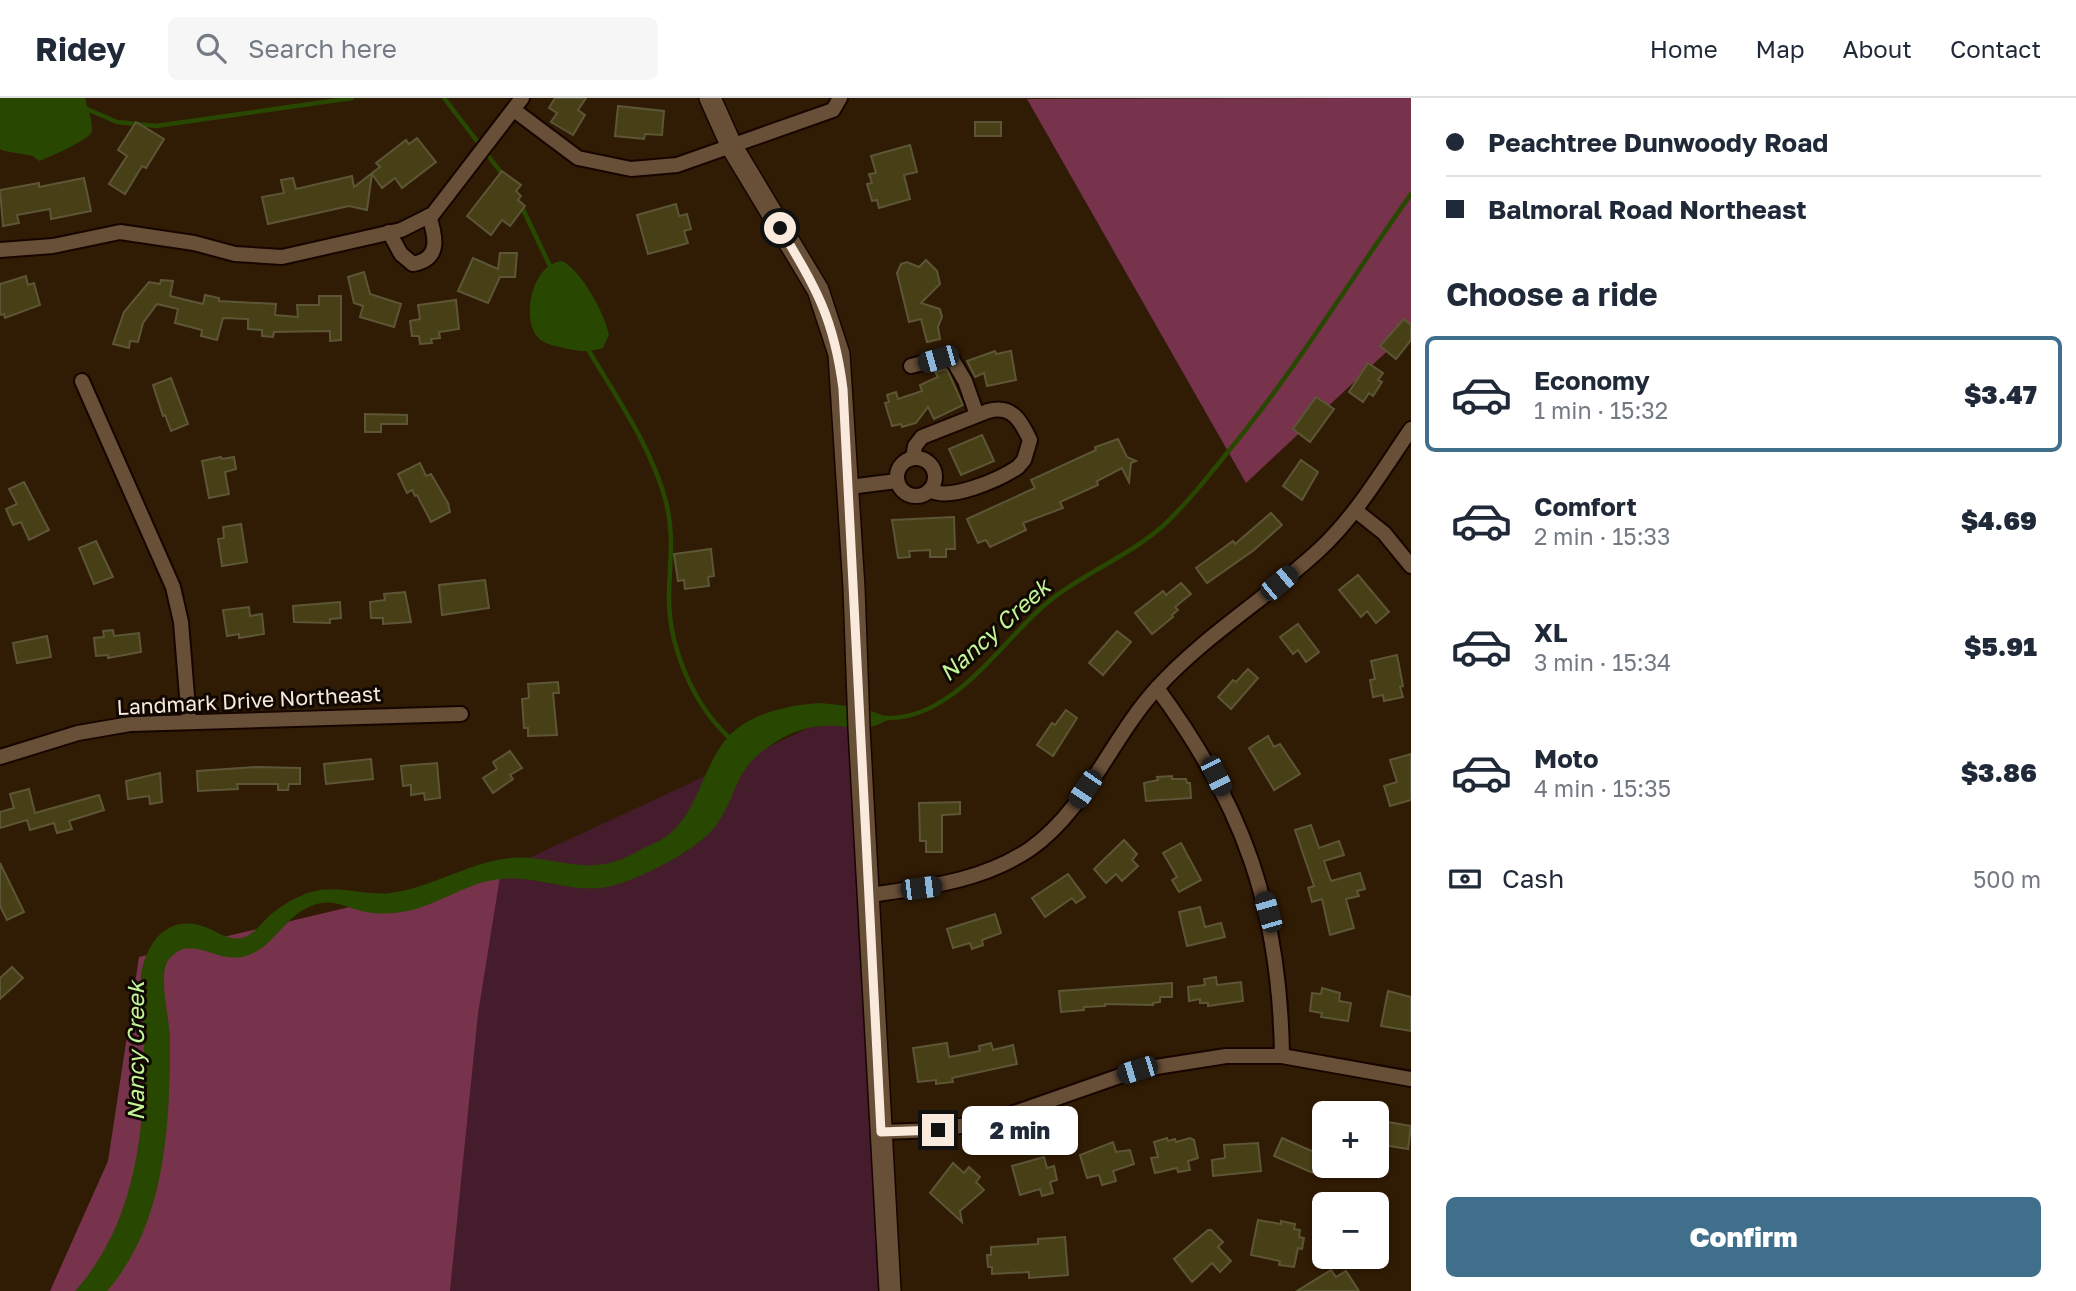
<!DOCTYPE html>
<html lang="en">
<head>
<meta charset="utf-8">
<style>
  body { margin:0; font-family:"Golos Text",sans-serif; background:#f6f6f7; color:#1f2937; height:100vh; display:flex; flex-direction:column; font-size:26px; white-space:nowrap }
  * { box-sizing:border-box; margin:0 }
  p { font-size:23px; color:#747a83 }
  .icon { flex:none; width:38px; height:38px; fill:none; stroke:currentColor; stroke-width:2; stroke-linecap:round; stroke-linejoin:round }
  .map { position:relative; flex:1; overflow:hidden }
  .details { display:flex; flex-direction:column; background:#fff; width:665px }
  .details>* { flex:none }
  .guide { display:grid; align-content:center; height:154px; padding:0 35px; background:#fff }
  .fabs { position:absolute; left:1312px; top:1003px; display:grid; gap:14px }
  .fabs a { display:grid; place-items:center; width:77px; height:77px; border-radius:10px; background:#fff; box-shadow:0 2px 5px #0004; font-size:35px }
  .end { position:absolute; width:32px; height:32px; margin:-16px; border:9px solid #f9eadd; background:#111; box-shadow:0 0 0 4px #111 }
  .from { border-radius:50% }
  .bubble { position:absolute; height:49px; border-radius:10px; background:#fff; box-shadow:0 2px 5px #0004; font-size:23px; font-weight:800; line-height:49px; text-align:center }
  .car { position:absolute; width:21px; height:42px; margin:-21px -10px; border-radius:9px; box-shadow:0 0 5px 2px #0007; background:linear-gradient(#222 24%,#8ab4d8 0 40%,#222 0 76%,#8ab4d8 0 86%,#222 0) }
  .guide b { display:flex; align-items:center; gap:24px; height:66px; font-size:26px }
  .guide b+b { border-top:2px solid #e0e1e3 }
  .guide i { width:18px; height:18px; background:#1f2937 }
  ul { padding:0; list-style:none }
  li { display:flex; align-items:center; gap:21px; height:116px; margin:0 14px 10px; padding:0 21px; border:4px solid transparent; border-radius:10px }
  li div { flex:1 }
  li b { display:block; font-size:26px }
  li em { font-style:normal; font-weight:800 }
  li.current { border-color:#406f8b }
  li>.icon { width:63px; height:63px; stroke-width:1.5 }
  h2 { padding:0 35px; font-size:32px; line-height:84px }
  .pay { display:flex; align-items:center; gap:18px; height:77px; padding:0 35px; font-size:26px }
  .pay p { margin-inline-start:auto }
  .button { display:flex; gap:14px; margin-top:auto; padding:14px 35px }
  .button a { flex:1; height:80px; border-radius:10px; background:#406f8b; color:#fff; font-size:28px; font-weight:800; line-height:80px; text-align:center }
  header { display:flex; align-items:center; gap:42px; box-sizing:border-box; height:98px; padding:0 35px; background:#fff; border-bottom:2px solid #e0e1e3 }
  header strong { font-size:33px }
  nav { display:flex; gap:38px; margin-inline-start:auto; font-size:24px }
  .search { width:490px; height:63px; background:#f6f6f7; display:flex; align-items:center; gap:18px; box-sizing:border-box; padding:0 24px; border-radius:10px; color:#747a83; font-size:26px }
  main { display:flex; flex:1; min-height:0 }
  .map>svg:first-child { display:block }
  .green { fill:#451c2b }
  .forest { fill:#77324c }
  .water { fill:#284700 }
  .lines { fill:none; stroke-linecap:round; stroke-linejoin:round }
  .stream { stroke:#284700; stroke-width:4.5 }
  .building { fill:#473f16; stroke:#5d5636; stroke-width:2 }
  .minor-casing { stroke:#170500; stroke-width:18 }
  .secondary-casing { stroke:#170500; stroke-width:24 }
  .minor { stroke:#684f37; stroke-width:14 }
  .secondary { stroke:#684f37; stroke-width:21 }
  .route { stroke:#f9eadd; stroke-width:9 }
  .labels { text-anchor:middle; stroke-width:6; stroke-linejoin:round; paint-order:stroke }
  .street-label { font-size:21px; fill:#f9eadd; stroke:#110802 }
  .water-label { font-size:23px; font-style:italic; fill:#c2f498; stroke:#110802 }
</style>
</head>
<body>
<header>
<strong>Ridey</strong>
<div class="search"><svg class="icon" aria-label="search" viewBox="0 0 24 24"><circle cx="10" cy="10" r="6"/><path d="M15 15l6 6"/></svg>Search here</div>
<nav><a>Home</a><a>Map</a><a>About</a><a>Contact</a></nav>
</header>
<main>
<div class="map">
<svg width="1411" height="1193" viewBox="0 0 1411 1193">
  <rect width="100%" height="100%" fill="#301b04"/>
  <!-- green -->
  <path class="green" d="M858 607 896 1193H450L478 916 501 773Z"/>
  <!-- forest -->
  <g class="forest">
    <path d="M1411 0V231L1246 385 1027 1Z"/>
    <path d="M501 773 478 916 450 1193H50L108 1063 139 859Z"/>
  </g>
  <!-- water -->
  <g class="water">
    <path d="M0 0H85C87 9 93 24 92 33 91 41 48 60 39 63L33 58 4 53 0 51Z"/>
    <path d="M562 163C582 173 605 216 609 237L603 250C588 255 575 253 560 249 551 247 541 245 536 237 522 215 533 166 562 163Z"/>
    <path d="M820 605 859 609 891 620C862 638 852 626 823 628 805 629 789 635 774 645 733 671 740 691 718 725 700 751 648 776 619 786 579 800 542 777 502 781 469 783 440 806 408 813 396 815 380 817 367 814 352 812 337 802 321 805 285 812 277 849 246 858 217 867 191 834 169 861 157 875 170 922 170 941 170 1026 166 1126 107 1193H75C133 1129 145 1038 144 956 144 929 140 903 141 876 147 845 166 817 202 828 216 832 226 843 242 840 253 837 258 829 266 821 278 809 295 799 311 794 340 786 362 798 390 795 432 790 469 764 511 760 540 757 567 769 595 767 614 766 628 759 644 750 652 746 661 743 668 737 699 713 702 668 728 639 750 615 789 607 820 605Z"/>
  </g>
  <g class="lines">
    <!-- stream -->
    <g class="stream">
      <path d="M444 0 503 77"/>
      <path d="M87 11 117 24 156 28 352 0"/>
      <path d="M520 105 550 168"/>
      <path d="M589 253C618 302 651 348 666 404 675 439 669 466 669 500 669 550 694 609 732 642"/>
      <path d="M885 620C950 623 998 549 1041 510 1078 477 1127 460 1164 427 1187 405 1207 380 1227 355 1295 273 1350 182 1411 96"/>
    </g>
  </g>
  <!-- building -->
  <g class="building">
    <path d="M555 0H586L578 12 585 17 573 37 551 24 557 15 549 10Z"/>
    <path d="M618 8 664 13 662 37 645 36 644 41 615 38Z"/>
    <path d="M136 24 164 41 146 70 142 68 125 96 109 86 127 58 118 52Z"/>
    <rect x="975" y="24" width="26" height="14"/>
    <path d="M417 40 436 64 402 90 395 80 382 90 372 76 367 112 349 108 268 126 262 99 284 95 281 82 293 80 296 91 352 78 354 89 380 69 376 65 406 42 409 46Z"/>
    <path d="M910 47 917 74 904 77 910 101 879 110 877 102 872 103 867 86 872 85 869 76 876 75 871 58Z"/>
    <path d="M502 73 521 87 516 93 521 98 518 102 525 108 510 128 502 122 491 137 467 118Z"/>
    <path d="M84 80 91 113 51 121 50 111 17 117 19 125 3 128 0 92 39 85V89Z"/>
    <path d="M676 106 679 118 687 116 691 131 684 133 688 145 648 156 637 117Z"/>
    <path d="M500 155H517L515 179H500L488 205 458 193 473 160 498 171Z"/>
    <path d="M926 162 937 173 940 186 921 205 940 211 942 219 938 229 940 241 927 244 921 221 909 224 897 175 901 166 907 164 919 169Z"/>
    <path d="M364 174 370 196 401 206 394 229 360 219 363 208 354 205 348 179Z"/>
    <path d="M26 178 28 187 34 185 40 207 5 220 4 216 0 217V186Z"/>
    <path d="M161 182 173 183 170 198 203 206 205 197 219 200V203L276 206 275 217 298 219 297 207H319V198H341V242L330 243V233L274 234 273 239 262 238V232L248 231V221L223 220 217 242 201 238 202 232 175 225 178 211 157 206 143 225 138 244 130 243 129 250 113 246 124 214 149 184 160 186Z"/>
    <path d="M456 202 459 231 439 234 440 240 431 241 432 245 420 246 419 238H412L410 223 420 221 418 207Z"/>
    <path d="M1404 221 1411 227V242L1396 261 1380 248Z"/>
    <path d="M995 253 996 256 1011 253 1016 282 987 288 984 275 975 279 967 263Z"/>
    <path d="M1368 265 1383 275 1378 282 1382 284 1373 298 1369 295 1363 304 1349 294Z"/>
    <path d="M947 271 963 307 934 321 928 309 916 325 902 329 901 326 892 328 885 305 889 304 887 297 896 294 898 301 922 293 920 287 938 279 935 274Z"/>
    <path d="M171 280 188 326 171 333 165 317 163 318 153 287Z"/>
    <path d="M1316 299 1334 311 1310 344 1293 331Z"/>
    <path d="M365 316 407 317V326H381V334H365Z"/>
    <path d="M982 337 994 363 961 377 949 351Z"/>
    <path d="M1118 341 1127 359 1136 363 1131 365 1129 384 1122 370 1097 383 1098 387 1060 404 1063 410 1023 425 1026 432 990 449 986 442 978 445 967 421 1035 390 1031 382 1096 352 1095 349Z"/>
    <path d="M221 359 222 361 234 359 236 371 225 374 229 396 209 400 202 363Z"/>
    <path d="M1301 362 1318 374 1302 402 1283 388Z"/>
    <path d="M420 365 426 378 431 376 448 405 450 414 431 424 417 397 415 398 412 392 407 395 398 376Z"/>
    <path d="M24 384 49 432 29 442 21 424 13 427 6 411 17 406 9 391Z"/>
    <path d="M1271 415 1282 427 1254 452 1207 485 1196 470 1233 443 1235 446Z"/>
    <path d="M954 419 955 451H946V459H930V452L909 453 910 459 898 460 892 422Z"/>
    <path d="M241 426 247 464 222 468 218 441 224 440 223 429Z"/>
    <path d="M96 443 113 479 94 486 79 450Z"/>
    <path d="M711 451 714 478 708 479 709 488 685 491 684 482 678 483 674 456Z"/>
    <path d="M1358 477 1389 514 1376 525 1367 513 1361 519 1339 492Z"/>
    <path d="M485 482 489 510 442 517 439 487Z"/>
    <path d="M1181 485 1191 496 1175 509 1178 512 1172 517 1173 519 1152 536 1135 515 1163 493 1166 497Z"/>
    <path d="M405 494 411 524 383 526V520H371L370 504 385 502 384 496Z"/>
    <path d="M340 504 341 520 330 521V525L294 524 293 508Z"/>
    <path d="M249 509 250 518 262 516 264 536 239 540V536L227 538 223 512Z"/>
    <path d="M1298 526 1319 554 1306 564 1298 552 1293 556 1280 539Z"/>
    <path d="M113 532 114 538 139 535 141 554 108 560V557L96 558 94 540 104 539 103 533Z"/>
    <path d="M1117 533 1131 544 1103 577 1089 565Z"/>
    <path d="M47 538 51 559 17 565 13 545Z"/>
    <path d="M1397 557 1403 588 1400 589 1403 599 1384 603 1383 597 1373 599 1370 582 1375 581 1371 563Z"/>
    <path d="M1248 571 1258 580 1231 611 1218 599 1233 582 1236 584Z"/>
    <path d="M558 584 559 595H553L557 637 528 638V630H524L522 601 529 600 528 586Z"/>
    <path d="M1066 612 1077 620 1053 658 1037 647 1052 625 1055 627Z"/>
    <path d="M1268 638 1274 649 1280 646 1300 676 1274 692 1249 650Z"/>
    <path d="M510 653 522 670 510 677 513 681 493 695 483 680 497 671 493 664Z"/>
    <path d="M1411 656V702L1390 708 1384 688 1397 684 1390 662Z"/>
    <path d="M371 661 373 681 326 686 324 666Z"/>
    <path d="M437 665 440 700 425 702 424 695 411 697V687L403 688 401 668Z"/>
    <path d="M256 669 300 670V686H289L288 692H278V686H237L238 691 198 693 197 673Z"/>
    <path d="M160 675 162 704 150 706 149 698 128 701 126 683Z"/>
    <path d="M1172 678V681H1186L1187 685H1190L1191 700 1146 703 1144 685 1158 682 1157 679Z"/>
    <path d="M29 691 35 715 99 697 104 712 69 723 72 731 57 735 54 725 30 732 27 722 0 730V714L14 710 10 696Z"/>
    <path d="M960 704V716L942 717V754H926V743H920L919 705Z"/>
    <path d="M1311 727 1319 750 1339 743 1344 757 1324 763 1331 783 1360 775 1365 791 1357 793 1359 798 1346 801 1354 830 1330 837 1322 801 1312 804 1308 790 1314 788 1295 732Z"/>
    <path d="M1124 742 1137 756 1132 762 1138 768 1122 783 1116 776 1106 785 1094 771Z"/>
    <path d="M1181 745 1201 782 1179 794 1172 782 1177 779 1163 755Z"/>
    <path d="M0 765 24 814 7 822 0 808Z"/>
    <path d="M1068 776 1085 799 1076 805 1072 800 1045 819 1032 800Z"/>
    <path d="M1200 809 1205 829 1221 825 1225 839 1187 848 1179 814Z"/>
    <path d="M995 816 1001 835 982 842 983 847 972 851 970 845 953 850 947 831Z"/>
    <path d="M12 869 23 880 0 901V880Z"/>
    <path d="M1216 879 1217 887 1241 884 1243 903 1208 908V905H1200V901L1189 903 1188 889 1205 887 1204 881Z"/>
    <path d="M1172 885V899H1160V904L1153 905V907L1105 906V908L1084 909V912L1061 914 1059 893Z"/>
    <path d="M1322 890 1340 895 1339 903 1351 905 1348 923 1321 919 1322 915 1310 913 1312 895 1321 896Z"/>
    <path d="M1388 893 1411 899V933L1381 928Z"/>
    <path d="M947 945 949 959 980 953 979 948 991 945 993 952 1013 947 1017 966 952 980 953 984 936 986V982L918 984 913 950Z"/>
    <path d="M1377 1022 1411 1028 1408 1051 1377 1046Z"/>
    <path d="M1167 1040 1168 1043 1175 1041 1176 1044 1190 1040 1194 1042 1198 1060 1188 1063 1190 1072 1178 1074 1177 1070 1155 1075 1151 1060 1158 1059 1154 1044Z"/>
    <path d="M1282 1040 1321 1057 1313 1075 1274 1058Z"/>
    <path d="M1113 1044 1116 1054 1130 1052 1134 1066 1113 1073 1116 1083 1102 1087 1099 1077 1087 1080 1080 1057Z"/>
    <path d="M1258 1045 1261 1073 1213 1078 1212 1062 1225 1060 1224 1047Z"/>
    <path d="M1044 1059 1047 1070 1054 1068 1057 1082 1050 1084 1053 1095 1042 1098 1040 1091 1020 1097 1012 1068Z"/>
    <path d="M953 1065 964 1075 969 1069 980 1079 976 1084 984 1092 960 1113 962 1124 930 1095Z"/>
    <path d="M1258 1122 1281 1126V1123L1295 1126 1294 1131 1300 1132 1299 1139 1304 1140 1302 1151 1298 1150 1294 1169 1279 1167 1280 1163 1251 1157Z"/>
    <path d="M1208 1132H1211L1223 1144 1218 1149 1231 1163 1220 1174 1212 1165 1192 1184 1174 1161Z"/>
    <path d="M1065 1139 1068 1177 1029 1180V1174L992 1176V1169H988L987 1157H991V1149L1038 1146V1141Z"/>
    <path d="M1331 1172 1336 1179 1346 1173 1359 1193H1297Z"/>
  </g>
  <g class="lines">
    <!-- minor casing -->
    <g class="minor-casing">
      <g id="minor">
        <path d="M514 12 578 60 631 71 677 67 833 12 840 0"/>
        <path d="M389 134 401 156 413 166C441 161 436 139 429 118"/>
        <path d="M0 152 53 148 120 134 194 145 235 156 282 159 401 132 433 116 522 0"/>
        <path d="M911 268 938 261H952L965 283 977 317"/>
        <path d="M82 283 173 489 181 524 189 623"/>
        <circle cx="916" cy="379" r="19"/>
        <path d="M913 360 915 348 922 339 988 313C1012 306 1021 323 1030 342L1024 362 1018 369C1000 381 949 404 930 392"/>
        <path d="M849 389 897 383"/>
        <path d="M1355 412 1384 435 1411 468"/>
        <path d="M1157 590C1244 708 1280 811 1282 958"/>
        <path d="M0 659 78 635 130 626 461 616"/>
        <path d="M869 797C926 789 981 784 1030 751 1087 711 1111 640 1157 590 1204 538 1267 500 1318 453 1356 418 1382 373 1411 331"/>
        <path d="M881 1034 938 1032 994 1022 1137 972 1226 958H1282L1411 981"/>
      </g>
    </g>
    <!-- secondary casing -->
    <g class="secondary-casing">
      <path id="secondary" d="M710 0 732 49 818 192 839 256 854 490 859 630 890 1193"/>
    </g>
    <!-- minor -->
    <use href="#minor" class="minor"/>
    <!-- secondary -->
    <use href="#secondary" class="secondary"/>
  </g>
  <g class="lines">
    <!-- route -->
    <path class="route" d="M780 130C816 190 834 220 843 291L881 1034 938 1032"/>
  </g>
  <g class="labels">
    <!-- street labels -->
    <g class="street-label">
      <text transform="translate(249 603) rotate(-3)" y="7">Landmark Drive Northeast</text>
    </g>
    <!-- water labels -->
    <g class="water-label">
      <text transform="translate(995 532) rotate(-42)" y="8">Nancy Creek</text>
      <text transform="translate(136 953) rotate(-90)" y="8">Nancy Creek</text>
    </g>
  </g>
</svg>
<div class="fabs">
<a>+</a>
<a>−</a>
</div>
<i class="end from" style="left:780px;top:130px"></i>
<i class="end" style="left:938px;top:1032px"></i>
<div class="bubble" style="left:962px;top:1008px;width:116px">2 min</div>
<i class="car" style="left:938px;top:261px;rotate:254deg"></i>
<i class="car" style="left:1279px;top:485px;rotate:50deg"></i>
<i class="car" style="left:1216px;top:678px;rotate:154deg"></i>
<i class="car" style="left:1085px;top:691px;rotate:214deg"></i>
<i class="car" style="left:921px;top:790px;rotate:83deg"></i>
<i class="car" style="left:1268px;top:814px;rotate:344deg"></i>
<i class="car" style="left:1137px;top:972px;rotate:253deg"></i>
</div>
<section class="details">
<div class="guide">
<b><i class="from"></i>Peachtree Dunwoody Road</b>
<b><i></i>Balmoral Road Northeast</b>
</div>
<h2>Choose a ride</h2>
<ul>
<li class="current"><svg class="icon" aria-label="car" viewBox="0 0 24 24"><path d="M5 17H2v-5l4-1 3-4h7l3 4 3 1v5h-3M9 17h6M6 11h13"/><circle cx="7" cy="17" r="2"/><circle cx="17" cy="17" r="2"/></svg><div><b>Economy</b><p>1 min · 15:32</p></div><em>$3.47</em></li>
<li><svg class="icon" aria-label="car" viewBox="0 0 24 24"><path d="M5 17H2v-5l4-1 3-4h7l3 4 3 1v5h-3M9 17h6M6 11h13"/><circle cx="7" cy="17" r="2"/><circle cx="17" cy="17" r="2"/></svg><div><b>Comfort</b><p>2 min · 15:33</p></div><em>$4.69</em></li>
<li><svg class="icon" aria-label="car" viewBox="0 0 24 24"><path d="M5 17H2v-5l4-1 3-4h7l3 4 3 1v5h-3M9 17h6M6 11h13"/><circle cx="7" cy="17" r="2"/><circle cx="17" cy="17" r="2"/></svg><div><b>XL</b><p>3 min · 15:34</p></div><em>$5.91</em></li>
<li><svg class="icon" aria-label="car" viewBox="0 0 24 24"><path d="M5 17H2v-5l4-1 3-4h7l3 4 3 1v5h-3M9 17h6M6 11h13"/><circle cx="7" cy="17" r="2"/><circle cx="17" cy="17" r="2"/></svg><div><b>Moto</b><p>4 min · 15:35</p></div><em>$3.86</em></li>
</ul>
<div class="pay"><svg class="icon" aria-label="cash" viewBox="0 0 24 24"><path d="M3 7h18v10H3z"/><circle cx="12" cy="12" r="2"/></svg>Cash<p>500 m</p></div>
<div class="button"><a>Confirm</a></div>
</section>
</main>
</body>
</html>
